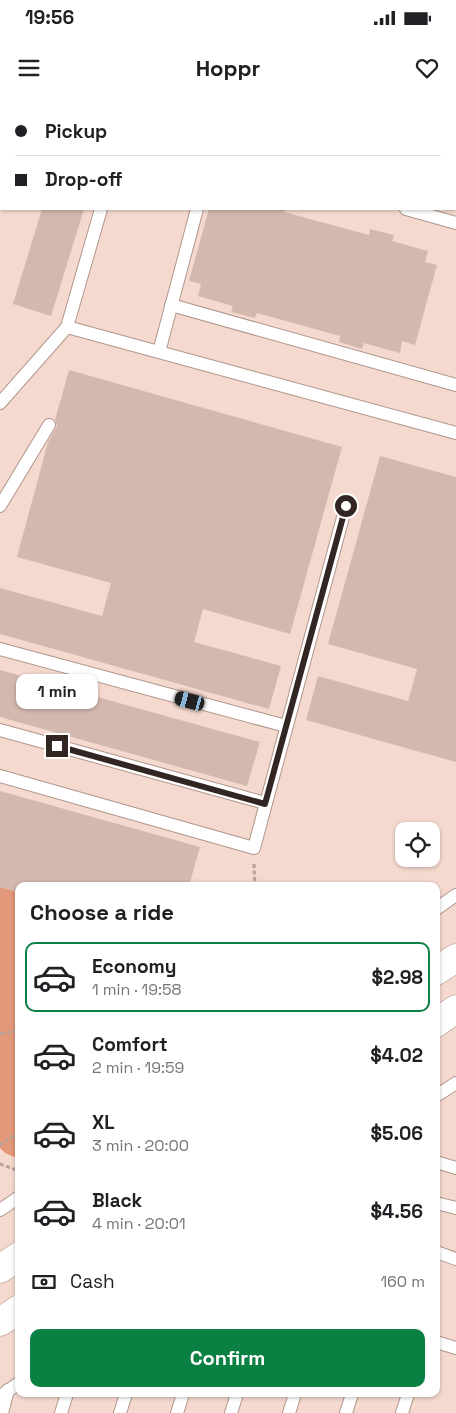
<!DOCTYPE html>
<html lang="en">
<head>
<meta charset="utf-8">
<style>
  body { margin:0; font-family:"Space Grotesk",sans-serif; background:#f2f2f2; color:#202124; height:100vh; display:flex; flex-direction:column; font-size:19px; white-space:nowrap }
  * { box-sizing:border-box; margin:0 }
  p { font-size:16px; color:#757577 }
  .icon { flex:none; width:28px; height:28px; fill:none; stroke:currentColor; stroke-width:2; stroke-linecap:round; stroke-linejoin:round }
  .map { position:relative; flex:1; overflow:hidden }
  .sheet { position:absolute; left:15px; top:782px; width:425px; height:515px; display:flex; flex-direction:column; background:#fff; border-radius:10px; box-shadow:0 1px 4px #0004 }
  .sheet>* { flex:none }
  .guide { position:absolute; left:0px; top:0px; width:456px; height:110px; box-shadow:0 1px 4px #0004; display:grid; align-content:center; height:110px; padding:0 15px; background:#fff }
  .controls { position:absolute; left:395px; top:722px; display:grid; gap:10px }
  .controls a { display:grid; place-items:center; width:45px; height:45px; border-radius:10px; background:#fff; box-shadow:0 1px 4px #0004; font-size:25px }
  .end { position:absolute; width:22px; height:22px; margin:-11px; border:6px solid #312622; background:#fff; box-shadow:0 0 0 2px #fff }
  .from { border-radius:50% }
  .bubble { position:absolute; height:35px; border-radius:10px; background:#fff; box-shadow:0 1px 4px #0004; font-size:16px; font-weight:600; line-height:35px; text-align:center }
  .car { position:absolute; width:15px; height:30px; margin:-15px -8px; border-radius:6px; box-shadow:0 0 4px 1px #0007; background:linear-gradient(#222 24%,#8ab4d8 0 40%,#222 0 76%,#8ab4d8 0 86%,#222 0) }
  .guide b { display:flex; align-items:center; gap:18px; height:48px; font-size:19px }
  .guide b+b { border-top:1px solid #e0e0e0 }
  .guide i { width:12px; height:12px; background:#202124 }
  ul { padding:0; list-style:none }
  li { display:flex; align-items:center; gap:15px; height:70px; margin:0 10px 8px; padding:0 5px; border:2px solid transparent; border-radius:10px }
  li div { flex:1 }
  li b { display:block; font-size:19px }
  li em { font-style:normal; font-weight:600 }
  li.selected { border-color:#0b8043 }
  li>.icon { width:45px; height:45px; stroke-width:1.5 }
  h2 { padding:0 15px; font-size:22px; line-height:60px }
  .pay { display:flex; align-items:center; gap:12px; height:55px; padding:0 15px; font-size:19px }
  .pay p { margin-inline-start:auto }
  .primary-button { display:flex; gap:10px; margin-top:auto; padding:10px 15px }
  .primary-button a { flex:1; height:58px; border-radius:10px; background:#0b8043; color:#fff; font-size:20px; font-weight:600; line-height:58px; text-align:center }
  .status { display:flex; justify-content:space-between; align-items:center; height:35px; padding:0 25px; background:#fff; direction:ltr }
  .status svg { height:14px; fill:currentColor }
  header { display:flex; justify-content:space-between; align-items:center; height:65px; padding:0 15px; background:#fff; font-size:22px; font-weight:600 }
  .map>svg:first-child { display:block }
  .green { fill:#e4987a }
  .building { fill:#d3b8ae }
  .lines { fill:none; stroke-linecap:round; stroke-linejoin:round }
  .service-casing { stroke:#b0968c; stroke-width:14 }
  .secondary-casing { stroke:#b0968c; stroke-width:29 }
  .path { stroke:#b7a198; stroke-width:3; stroke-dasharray:4 2.5; stroke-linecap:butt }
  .service { stroke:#fff; stroke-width:12 }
  .secondary { stroke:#fff; stroke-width:28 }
  .route { stroke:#312622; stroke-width:6 }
</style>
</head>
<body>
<div class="status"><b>19:56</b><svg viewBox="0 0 49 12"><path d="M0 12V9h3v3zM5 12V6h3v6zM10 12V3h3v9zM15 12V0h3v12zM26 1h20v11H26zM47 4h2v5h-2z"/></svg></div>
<header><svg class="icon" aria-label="menu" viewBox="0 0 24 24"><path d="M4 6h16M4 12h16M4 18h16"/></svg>Hoppr<svg class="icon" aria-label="heart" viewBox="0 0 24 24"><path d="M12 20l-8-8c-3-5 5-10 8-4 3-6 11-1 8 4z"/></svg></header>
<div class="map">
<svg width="456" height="1313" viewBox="0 0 456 1313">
  <rect width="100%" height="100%" fill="#f5d9ce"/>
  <!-- green -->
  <path class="green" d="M0 787 19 792V1059L5 1053 0 1048Z"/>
  <!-- building -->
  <g class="building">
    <path d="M42 109H84L51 216 13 204Z"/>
    <path d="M209 109H285L284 112 369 135 370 129 394 135 392 141 428 151 425 162 437 165 415 245 402 241 400 253 364 243 362 249 339 242 340 236 257 213 255 218 231 212 233 206 198 196 201 184 189 181Z"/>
    <path d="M69 270 342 347 290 534 203 509 194 542 281 566 269 609 0 534V488L102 516 111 483 17 457 48 342 57 326 55 320Z"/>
    <path d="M380 356 456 377V662L306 620 318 576 408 601 417 569 328 544Z"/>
    <path d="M0 570 260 642 247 686 0 617Z"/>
    <path d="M0 691 200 747 189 786H19V792L0 787Z"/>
  </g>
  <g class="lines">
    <!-- service casing -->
    <g class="service-casing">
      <g id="service">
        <path d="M131 1 132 0"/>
        <path d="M225 1 226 0"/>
        <path d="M406 109 456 123"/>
        <path d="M171 205 456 285"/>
        <path d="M67 227 456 333"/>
        <path d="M159 252 197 109"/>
        <path d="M0 303 67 227 101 109"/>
        <path d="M0 406 49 325"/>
        <path d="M0 549 286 626"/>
        <path d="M0 630 265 703"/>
        <path d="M0 676 254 748 346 406"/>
        <path d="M436 809 456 795"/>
        <path d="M436 996 456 983"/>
        <path d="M436 1062 456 1068"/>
        <path d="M436 1103 456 1108"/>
        <path d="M0 1110 19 1097"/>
        <path d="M436 1152 456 1159"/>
        <path d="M436 1242 456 1248"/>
        <path d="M2 1295 19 1283"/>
        <path d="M2 1313 8 1290"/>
        <path d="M61 1313 67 1294"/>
        <path d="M120 1313 126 1294"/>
        <path d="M177 1313 183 1294"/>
        <path d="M231 1313 237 1294"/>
        <path d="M289 1313 295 1294"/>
        <path d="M346 1313 352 1294"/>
        <path d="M402 1313 408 1294"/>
      </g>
    </g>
    <!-- secondary casing -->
    <g class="secondary-casing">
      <g id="secondary">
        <path d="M436 871 456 858"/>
        <path d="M436 923 456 909"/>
        <path d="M0 1169 19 1156"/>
        <path d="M0 1222 19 1209"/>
      </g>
    </g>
    <!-- path -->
    <g class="path">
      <path d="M254 764 255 786"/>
      <path d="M0 934 19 930"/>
      <path d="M0 1045 19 1032"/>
      <path d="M0 1064 19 1071"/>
    </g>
    <!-- service -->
    <use href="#service" class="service"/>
    <!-- secondary -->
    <use href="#secondary" class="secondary"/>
  </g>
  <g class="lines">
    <!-- route -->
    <path class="route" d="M57 646 265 704 346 406"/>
  </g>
</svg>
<div class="controls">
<a><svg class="icon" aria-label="locate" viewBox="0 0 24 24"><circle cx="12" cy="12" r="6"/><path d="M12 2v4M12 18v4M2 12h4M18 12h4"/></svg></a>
</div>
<i class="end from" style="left:346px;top:406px"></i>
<i class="end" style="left:57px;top:646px"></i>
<div class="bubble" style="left:16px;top:574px;width:82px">1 min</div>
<i class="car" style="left:190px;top:601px;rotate:285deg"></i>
<div class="guide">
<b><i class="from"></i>Pickup</b>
<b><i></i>Drop-off</b>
</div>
<section class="sheet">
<h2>Choose a ride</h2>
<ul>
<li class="selected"><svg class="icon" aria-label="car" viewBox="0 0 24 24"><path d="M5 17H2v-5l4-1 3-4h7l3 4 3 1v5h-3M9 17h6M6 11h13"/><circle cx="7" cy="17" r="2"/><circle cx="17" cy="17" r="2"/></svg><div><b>Economy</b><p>1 min · 19:58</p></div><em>$2.98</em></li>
<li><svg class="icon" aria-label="car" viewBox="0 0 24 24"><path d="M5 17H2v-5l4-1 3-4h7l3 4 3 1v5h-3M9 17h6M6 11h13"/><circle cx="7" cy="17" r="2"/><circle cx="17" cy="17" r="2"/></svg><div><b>Comfort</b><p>2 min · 19:59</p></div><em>$4.02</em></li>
<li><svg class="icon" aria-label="car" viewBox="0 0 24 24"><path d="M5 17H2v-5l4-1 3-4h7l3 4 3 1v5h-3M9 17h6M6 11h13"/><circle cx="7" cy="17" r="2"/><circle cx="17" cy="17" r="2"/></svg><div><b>XL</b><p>3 min · 20:00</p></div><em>$5.06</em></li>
<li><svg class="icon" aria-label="car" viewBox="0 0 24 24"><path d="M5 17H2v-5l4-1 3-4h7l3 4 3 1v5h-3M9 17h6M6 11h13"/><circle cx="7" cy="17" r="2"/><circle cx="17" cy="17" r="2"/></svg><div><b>Black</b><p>4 min · 20:01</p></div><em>$4.56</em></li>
</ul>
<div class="pay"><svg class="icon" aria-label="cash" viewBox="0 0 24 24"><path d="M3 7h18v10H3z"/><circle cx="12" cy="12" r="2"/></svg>Cash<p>160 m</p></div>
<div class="primary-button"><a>Confirm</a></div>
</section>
</div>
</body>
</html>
